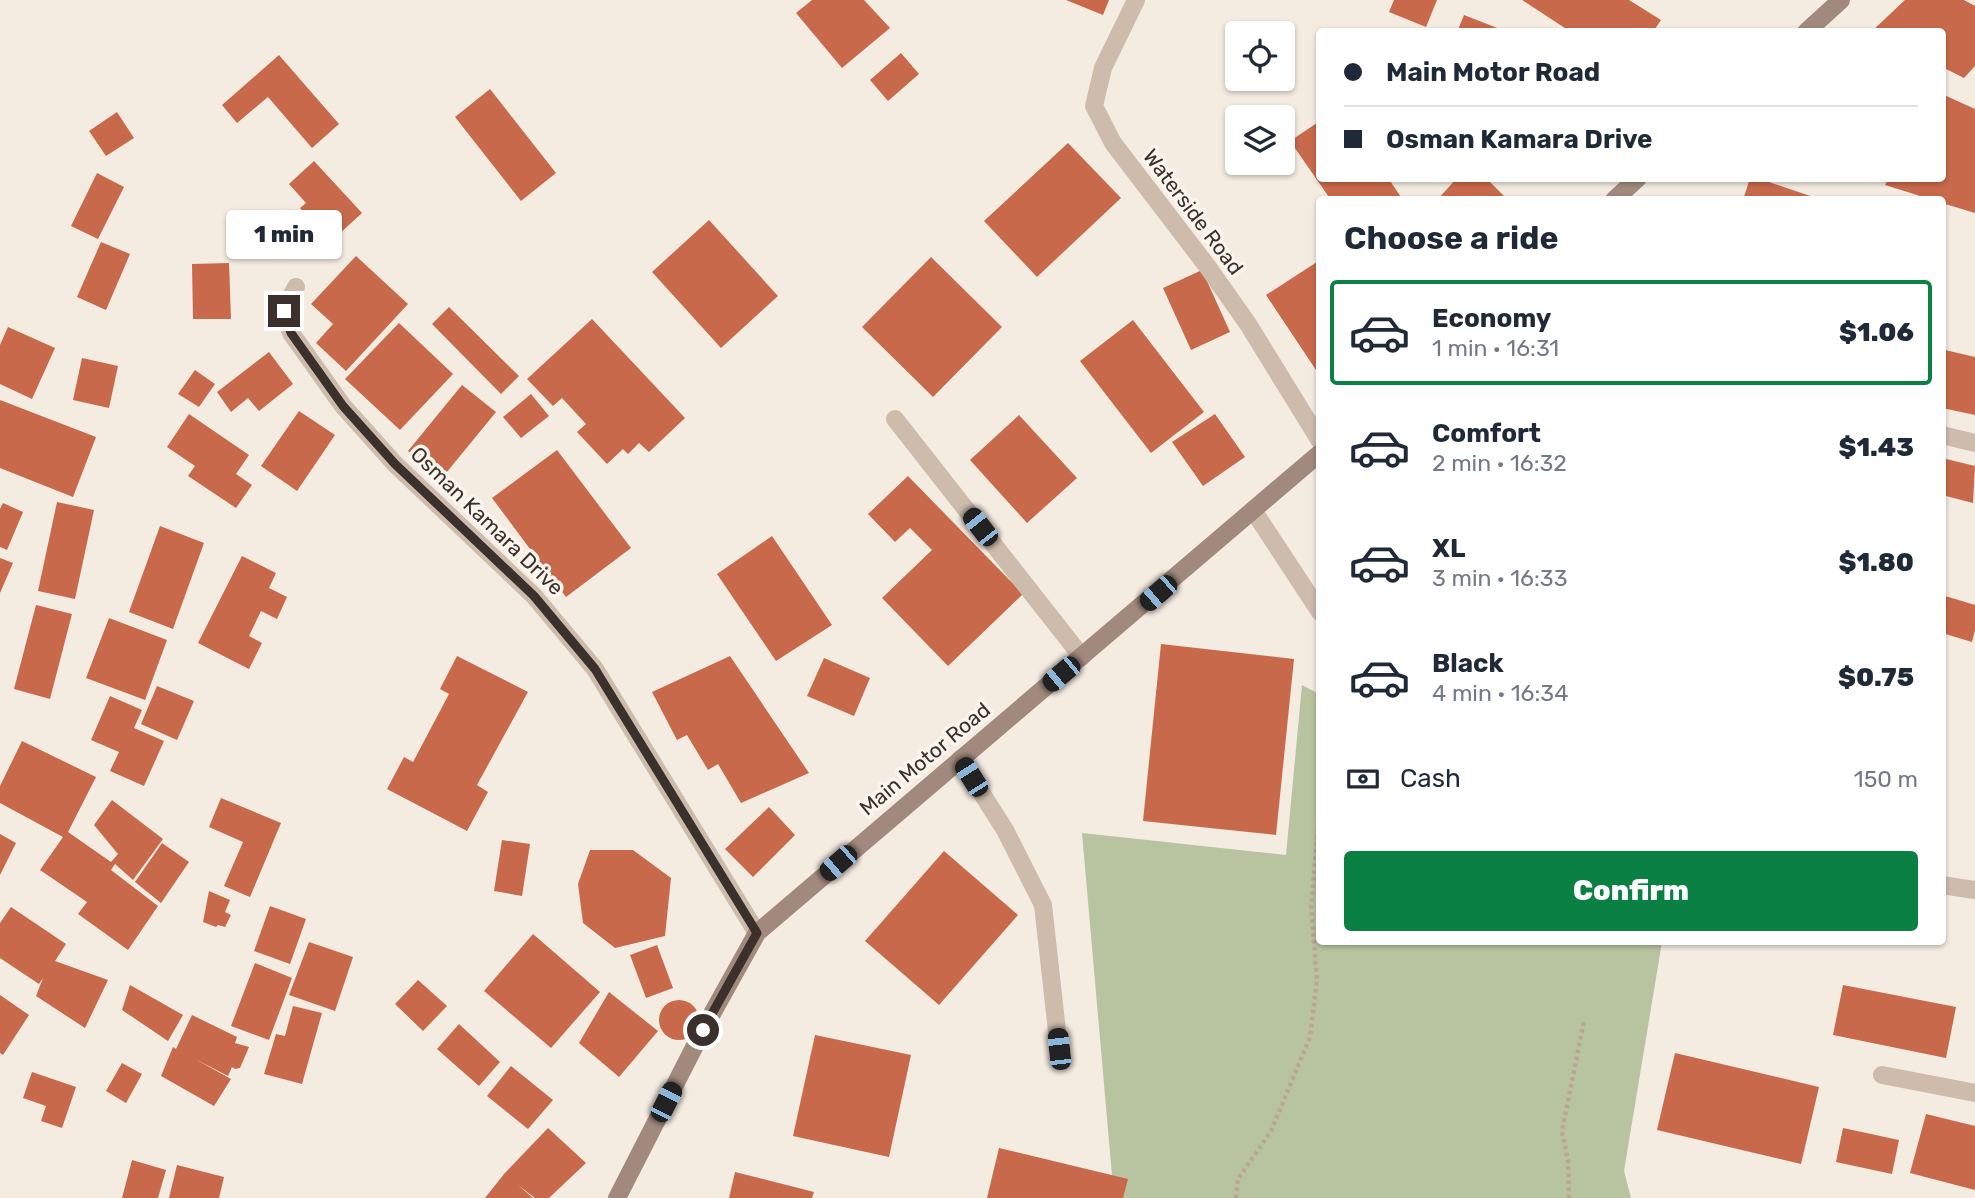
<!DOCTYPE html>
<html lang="en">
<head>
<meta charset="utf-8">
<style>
  body { margin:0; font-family:Rubik,sans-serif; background:#f2f2f3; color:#1f2937; height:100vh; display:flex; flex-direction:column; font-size:26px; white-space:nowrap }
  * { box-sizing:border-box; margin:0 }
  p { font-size:23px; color:#747a83 }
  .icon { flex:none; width:38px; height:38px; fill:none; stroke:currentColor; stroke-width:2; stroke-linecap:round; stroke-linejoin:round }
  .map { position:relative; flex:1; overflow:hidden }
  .details { position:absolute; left:1316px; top:196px; width:630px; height:749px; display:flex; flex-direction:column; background:#fff; border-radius:7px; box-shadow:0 2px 5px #0004 }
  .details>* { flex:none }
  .banner { position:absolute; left:1316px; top:28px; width:630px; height:154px; border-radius:7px; box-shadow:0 2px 5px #0004; display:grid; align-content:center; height:154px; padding:0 28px; background:#fff }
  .buttons { position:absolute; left:1225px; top:21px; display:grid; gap:14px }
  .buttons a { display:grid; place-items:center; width:70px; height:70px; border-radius:7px; background:#fff; box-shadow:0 2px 5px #0004; font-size:35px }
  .end { position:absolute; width:32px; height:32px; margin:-16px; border:9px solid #3b302b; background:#fff; box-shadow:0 0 0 4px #fff }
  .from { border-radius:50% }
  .bubble { position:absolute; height:49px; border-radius:7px; background:#fff; box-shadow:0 2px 5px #0004; font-size:23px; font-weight:800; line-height:49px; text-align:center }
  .car { position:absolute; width:21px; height:42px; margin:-21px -10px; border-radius:9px; box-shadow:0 0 5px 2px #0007; background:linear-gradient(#222 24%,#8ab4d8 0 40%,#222 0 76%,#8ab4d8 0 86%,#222 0) }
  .banner b { display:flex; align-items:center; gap:24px; height:66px; font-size:26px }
  .banner b+b { border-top:2px solid #e0e1e3 }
  .banner i { width:18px; height:18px; background:#1f2937 }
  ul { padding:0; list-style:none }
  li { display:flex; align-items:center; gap:21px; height:105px; margin:0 14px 10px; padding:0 14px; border:4px solid transparent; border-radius:7px }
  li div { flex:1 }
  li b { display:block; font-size:26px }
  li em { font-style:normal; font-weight:800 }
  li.active { border-color:#0b8043 }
  li>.icon { width:63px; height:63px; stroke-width:1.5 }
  h2 { padding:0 28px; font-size:32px; line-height:84px }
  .pay { display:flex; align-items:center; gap:18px; height:77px; padding:0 28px; font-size:26px }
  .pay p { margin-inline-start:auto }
  .cta { display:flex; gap:14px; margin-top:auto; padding:14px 28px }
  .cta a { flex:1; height:80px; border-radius:7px; background:#0b8043; color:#fff; font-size:28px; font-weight:800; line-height:80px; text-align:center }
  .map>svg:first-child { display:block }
  .green { fill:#b8c4a0 }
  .building { fill:#c8694b }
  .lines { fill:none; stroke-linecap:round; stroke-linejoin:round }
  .path { stroke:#b9a596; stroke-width:4.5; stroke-dasharray:3.5 3.5; stroke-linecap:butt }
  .lane { stroke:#cdbbac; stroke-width:18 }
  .street { stroke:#cdbbac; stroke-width:18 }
  .secondary { stroke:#a18a7d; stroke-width:18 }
  .route { stroke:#3b302b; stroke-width:9 }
  .labels { text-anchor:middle; stroke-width:7; stroke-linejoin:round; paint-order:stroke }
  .street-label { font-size:21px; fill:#3b302b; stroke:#fbf5ee }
</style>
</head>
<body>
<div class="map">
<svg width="1975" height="1198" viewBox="0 0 1975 1198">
  <rect width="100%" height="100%" fill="#f4ebe1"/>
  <!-- green -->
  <path class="green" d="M1302 685 1319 694 1320 942H1662L1624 1171 1631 1198H1114L1082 833 1286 855Z"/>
  <!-- building -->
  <g class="building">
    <path d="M812 0H864L890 28 842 68 796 13Z"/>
    <path d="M1066 0H1109L1103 15Z"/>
    <path d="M1394 0H1437L1426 27 1389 12Z"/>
    <path d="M1522 0H1629L1661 20 1653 32H1571Z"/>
    <path d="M1905 0H1964L1975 6V66L1964 78 1942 67V32H1871Z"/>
    <path d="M1464 15 1505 31V32H1457Z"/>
    <path d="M901 53 919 74 888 101 870 80Z"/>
    <path d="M279 55 339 124 312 148 268 97 237 123 222 105Z"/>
    <path d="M490 89 556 173 521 201 455 117Z"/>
    <path d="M1942 94 1975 109V213L1942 203V200H1933L1885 185 1889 178H1942Z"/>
    <path d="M117 112 134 138 106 156 89 131Z"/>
    <path d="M1320 121V178H1388L1403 200H1331L1290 141Z"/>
    <path d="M1068 143 1121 198 1037 277 984 221Z"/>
    <path d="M314 161 362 213 338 235 326 222 318 228 300 208 306 203 289 184Z"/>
    <path d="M97 173 124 187 98 239 71 226Z"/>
    <path d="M1457 178H1486L1508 200H1437Z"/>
    <path d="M1750 178H1757L1822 200H1743Z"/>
    <path d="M709 220 778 296 721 348 652 272Z"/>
    <path d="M101 242 130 254 106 310 77 297Z"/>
    <path d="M356 256 408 304 346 371 316 343 333 324 311 304Z"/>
    <path d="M931 257 1002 327 933 397 862 327Z"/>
    <path d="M1320 260V376L1266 295Z"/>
    <path d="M229 263 231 319H193L192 264Z"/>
    <path d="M1202 270 1230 332 1191 350 1163 288Z"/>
    <path d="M449 307 519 376 501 394 432 324Z"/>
    <path d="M592 319 685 418 649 452 639 443 628 454 623 449 607 464 577 432 586 424 562 398 553 406 527 379Z"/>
    <path d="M1133 320 1204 412 1151 453 1080 361Z"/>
    <path d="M399 323 453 374 400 430 345 379Z"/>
    <path d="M8 327 55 348 32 399 0 384V345Z"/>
    <path d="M1945 350 1975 357V415L1942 408V363Z"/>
    <path d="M269 352 293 384 259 411 248 398 231 412 217 392Z"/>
    <path d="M82 358 118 366 109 408 73 400Z"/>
    <path d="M195 370 215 384 199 407 178 394Z"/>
    <path d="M462 385 496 412 442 478 408 451Z"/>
    <path d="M531 394 549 416 521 438 503 417Z"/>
    <path d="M0 400 96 437 73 497 0 468Z"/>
    <path d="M299 411 335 435 297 491 261 466Z"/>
    <path d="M189 414 249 455 236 474 252 485 236 508 188 476 195 466 167 447Z"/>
    <path d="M1215 414 1245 457 1203 486 1172 442Z"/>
    <path d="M1019 415 1077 478 1027 523 970 460Z"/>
    <path d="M557 450 631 548 566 597 492 498Z"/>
    <path d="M1942 458 1975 466 1973 503 1942 495Z"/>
    <path d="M908 476 1023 594 948 666 882 598 932 550 910 528 895 542 868 514Z"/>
    <path d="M57 502 94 510 75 599 38 591Z"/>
    <path d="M3 503 23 512 7 550 0 547V509Z"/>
    <path d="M160 526 204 543 173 629 129 612Z"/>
    <path d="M772 536 832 625 776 661 717 574Z"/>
    <path d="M242 556 276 573 269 588 287 597 277 619 261 611 249 636 262 643 249 669 198 643Z"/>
    <path d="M0 558 13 563 0 593Z"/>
    <path d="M1942 595 1975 605V630L1972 642 1942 633Z"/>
    <path d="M36 605 72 614 50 699 14 689Z"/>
    <path d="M109 618 167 640 145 700 86 678Z"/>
    <path d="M1161 644 1294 659 1276 835 1143 821Z"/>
    <path d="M457 656 528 692 477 785 488 792 467 831 387 789 404 757 413 762 449 694 440 689Z"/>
    <path d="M730 656 809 773 741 803 718 764 708 770 687 735 677 740 652 692Z"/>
    <path d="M824 658 870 678 854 716 807 696Z"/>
    <path d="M157 686 194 701 177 740 141 724Z"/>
    <path d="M110 696 142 710 134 728 164 741 144 786 110 771 119 752 91 740Z"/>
    <path d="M22 741 96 777 68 832 111 862 118 854 94 825 112 800 163 839 133 880 115 864 111 870 158 906 128 950 78 914 87 902 40 870 63 837 0 803V786Z"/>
    <path d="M221 798 281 823 250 897 224 886 243 842 209 827Z"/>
    <path d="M769 807 795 835 753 877 725 849Z"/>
    <path d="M0 834 16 843 0 875Z"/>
    <path d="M502 840 530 844 522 896 494 891Z"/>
    <path d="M162 843 189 862 161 903 135 882Z"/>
    <path d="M590 850H633L671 878 665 936 615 948 583 923 578 884Z"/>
    <path d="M944 851 1018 915 939 1005 865 941Z"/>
    <path d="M209 891 230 900 225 912 231 915 225 927 218 925 216 927 203 922Z"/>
    <path d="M270 906 306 919 290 964 254 951Z"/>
    <path d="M11 907 66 944 55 961 108 980 85 1028 36 996 43 978 39 984 0 958V923Z"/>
    <path d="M533 934 600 992 551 1048 484 991Z"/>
    <path d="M309 942 353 957 335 1011 289 995Z"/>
    <path d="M657 945 673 988 646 998 630 955Z"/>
    <path d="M255 963 292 978 269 1040 231 1026Z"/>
    <path d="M418 980 447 1006 423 1031 395 1004Z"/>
    <path d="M130 985 183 1015 168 1041 122 1010Z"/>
    <path d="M1843 985 1956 1007 1946 1058 1833 1035Z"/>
    <path d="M609 992 658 1031 619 1077 579 1043Z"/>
    <path d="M0 995 29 1015 3 1055 0 1053Z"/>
    <circle cx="679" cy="1020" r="20"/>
    <path d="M293 1006 322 1013 302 1084 264 1074 276 1034 285 1036Z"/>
    <path d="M192 1015 237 1037 235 1043 249 1047 240 1068 235 1069 232 1067 228 1076 195 1059 231 1079 214 1106 161 1076 173 1047 176 1049Z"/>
    <path d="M459 1024 500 1062 479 1086 437 1049Z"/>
    <path d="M815 1035 911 1055 889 1157 793 1136Z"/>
    <path d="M1675 1053 1819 1087 1801 1164 1657 1130Z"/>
    <path d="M122 1063 142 1074 126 1103 106 1091Z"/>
    <path d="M511 1066 553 1100 528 1129 487 1096Z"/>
    <path d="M32 1072 76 1087 62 1128 41 1121 46 1106 23 1098Z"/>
    <path d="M1926 1114 1975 1126V1190L1910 1173Z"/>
    <path d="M548 1128 586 1163 549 1198H535L518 1185 533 1198H485L504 1174Z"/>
    <path d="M1843 1128 1899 1140 1892 1174 1836 1162Z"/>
    <path d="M999 1148 1128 1179 1123 1198H987Z"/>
    <path d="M132 1160 166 1170 158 1198H122Z"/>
    <path d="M177 1165 224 1177 219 1198H169Z"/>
    <path d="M735 1172 814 1192 812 1198H729Z"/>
  </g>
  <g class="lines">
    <!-- path -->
    <g class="path">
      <path d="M1236 1198 1238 1179 1271 1131 1310 1037 1317 980 1311 907 1320 804"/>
      <path d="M1569 1198 1568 1161 1562 1131 1584 1021"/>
    </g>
    <!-- lane -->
    <path class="lane" d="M960 759 1005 830 1043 905 1059 1049"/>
    <!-- street -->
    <g class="street">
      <path d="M1136 0 1103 68 1094 106 1113 143 1207 266 1248 324 1320 441"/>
      <path d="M296 287 283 311 291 333 343 406 395 464 534 596 595 669 757 933"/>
      <path d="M895 419 1082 657"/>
      <path d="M1942 435 1975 443"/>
      <path d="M1253 510 1320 612"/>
      <path d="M1942 885 1975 890"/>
      <path d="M1882 1075 1975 1093"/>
    </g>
    <!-- secondary -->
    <g class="secondary">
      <path d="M1806 32 1841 0"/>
      <path d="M1614 200 1638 178"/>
      <path d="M617 1198 703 1030 757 933 1320 453"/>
    </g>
  </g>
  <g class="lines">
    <!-- route -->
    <path class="route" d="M284 311 291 333 343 406 395 464 534 596 595 669 757 933 703 1030"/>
  </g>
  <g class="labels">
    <!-- street labels -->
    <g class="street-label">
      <text transform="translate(1193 212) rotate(53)" y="7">Waterside Road</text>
      <text transform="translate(487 521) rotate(44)" y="7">Osman Kamara Drive</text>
      <text transform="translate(925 759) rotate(-40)" y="7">Main Motor Road</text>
    </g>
  </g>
</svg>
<div class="buttons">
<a><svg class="icon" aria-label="locate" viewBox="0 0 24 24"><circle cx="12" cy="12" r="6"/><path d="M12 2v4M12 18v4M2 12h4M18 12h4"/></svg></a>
<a><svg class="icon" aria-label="layers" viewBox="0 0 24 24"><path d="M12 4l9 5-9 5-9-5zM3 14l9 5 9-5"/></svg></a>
</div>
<i class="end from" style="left:703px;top:1030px"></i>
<i class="end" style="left:284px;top:311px"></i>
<div class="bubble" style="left:226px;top:210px;width:116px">1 min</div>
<i class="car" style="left:980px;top:527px;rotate:322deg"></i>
<i class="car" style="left:1158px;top:593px;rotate:229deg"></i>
<i class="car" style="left:1061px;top:674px;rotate:230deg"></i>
<i class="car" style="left:971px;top:777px;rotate:328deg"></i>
<i class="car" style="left:838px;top:863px;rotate:229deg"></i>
<i class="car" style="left:1059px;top:1049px;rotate:354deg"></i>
<i class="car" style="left:666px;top:1102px;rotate:27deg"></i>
<div class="banner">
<b><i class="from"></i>Main Motor Road</b>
<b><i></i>Osman Kamara Drive</b>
</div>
<section class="details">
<h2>Choose a ride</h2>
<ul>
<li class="active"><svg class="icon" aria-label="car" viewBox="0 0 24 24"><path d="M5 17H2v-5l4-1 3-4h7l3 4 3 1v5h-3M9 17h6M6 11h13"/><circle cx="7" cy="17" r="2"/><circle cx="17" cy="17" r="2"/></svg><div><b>Economy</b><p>1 min · 16:31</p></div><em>$1.06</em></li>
<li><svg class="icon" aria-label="car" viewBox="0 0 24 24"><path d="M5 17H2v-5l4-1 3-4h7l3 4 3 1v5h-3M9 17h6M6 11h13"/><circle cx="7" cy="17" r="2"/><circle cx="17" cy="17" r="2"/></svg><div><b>Comfort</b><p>2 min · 16:32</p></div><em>$1.43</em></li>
<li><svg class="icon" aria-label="car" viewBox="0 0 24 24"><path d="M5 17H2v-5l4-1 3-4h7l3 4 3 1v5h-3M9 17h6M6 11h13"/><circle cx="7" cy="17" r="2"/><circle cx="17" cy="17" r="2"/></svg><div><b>XL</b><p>3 min · 16:33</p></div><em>$1.80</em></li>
<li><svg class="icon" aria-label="car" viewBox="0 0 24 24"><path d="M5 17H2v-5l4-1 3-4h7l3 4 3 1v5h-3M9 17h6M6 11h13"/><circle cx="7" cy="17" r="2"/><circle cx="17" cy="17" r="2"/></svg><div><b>Black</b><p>4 min · 16:34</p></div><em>$0.75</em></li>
</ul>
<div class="pay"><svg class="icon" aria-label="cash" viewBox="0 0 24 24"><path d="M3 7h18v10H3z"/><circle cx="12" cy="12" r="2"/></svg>Cash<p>150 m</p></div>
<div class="cta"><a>Confirm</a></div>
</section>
</div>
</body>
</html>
